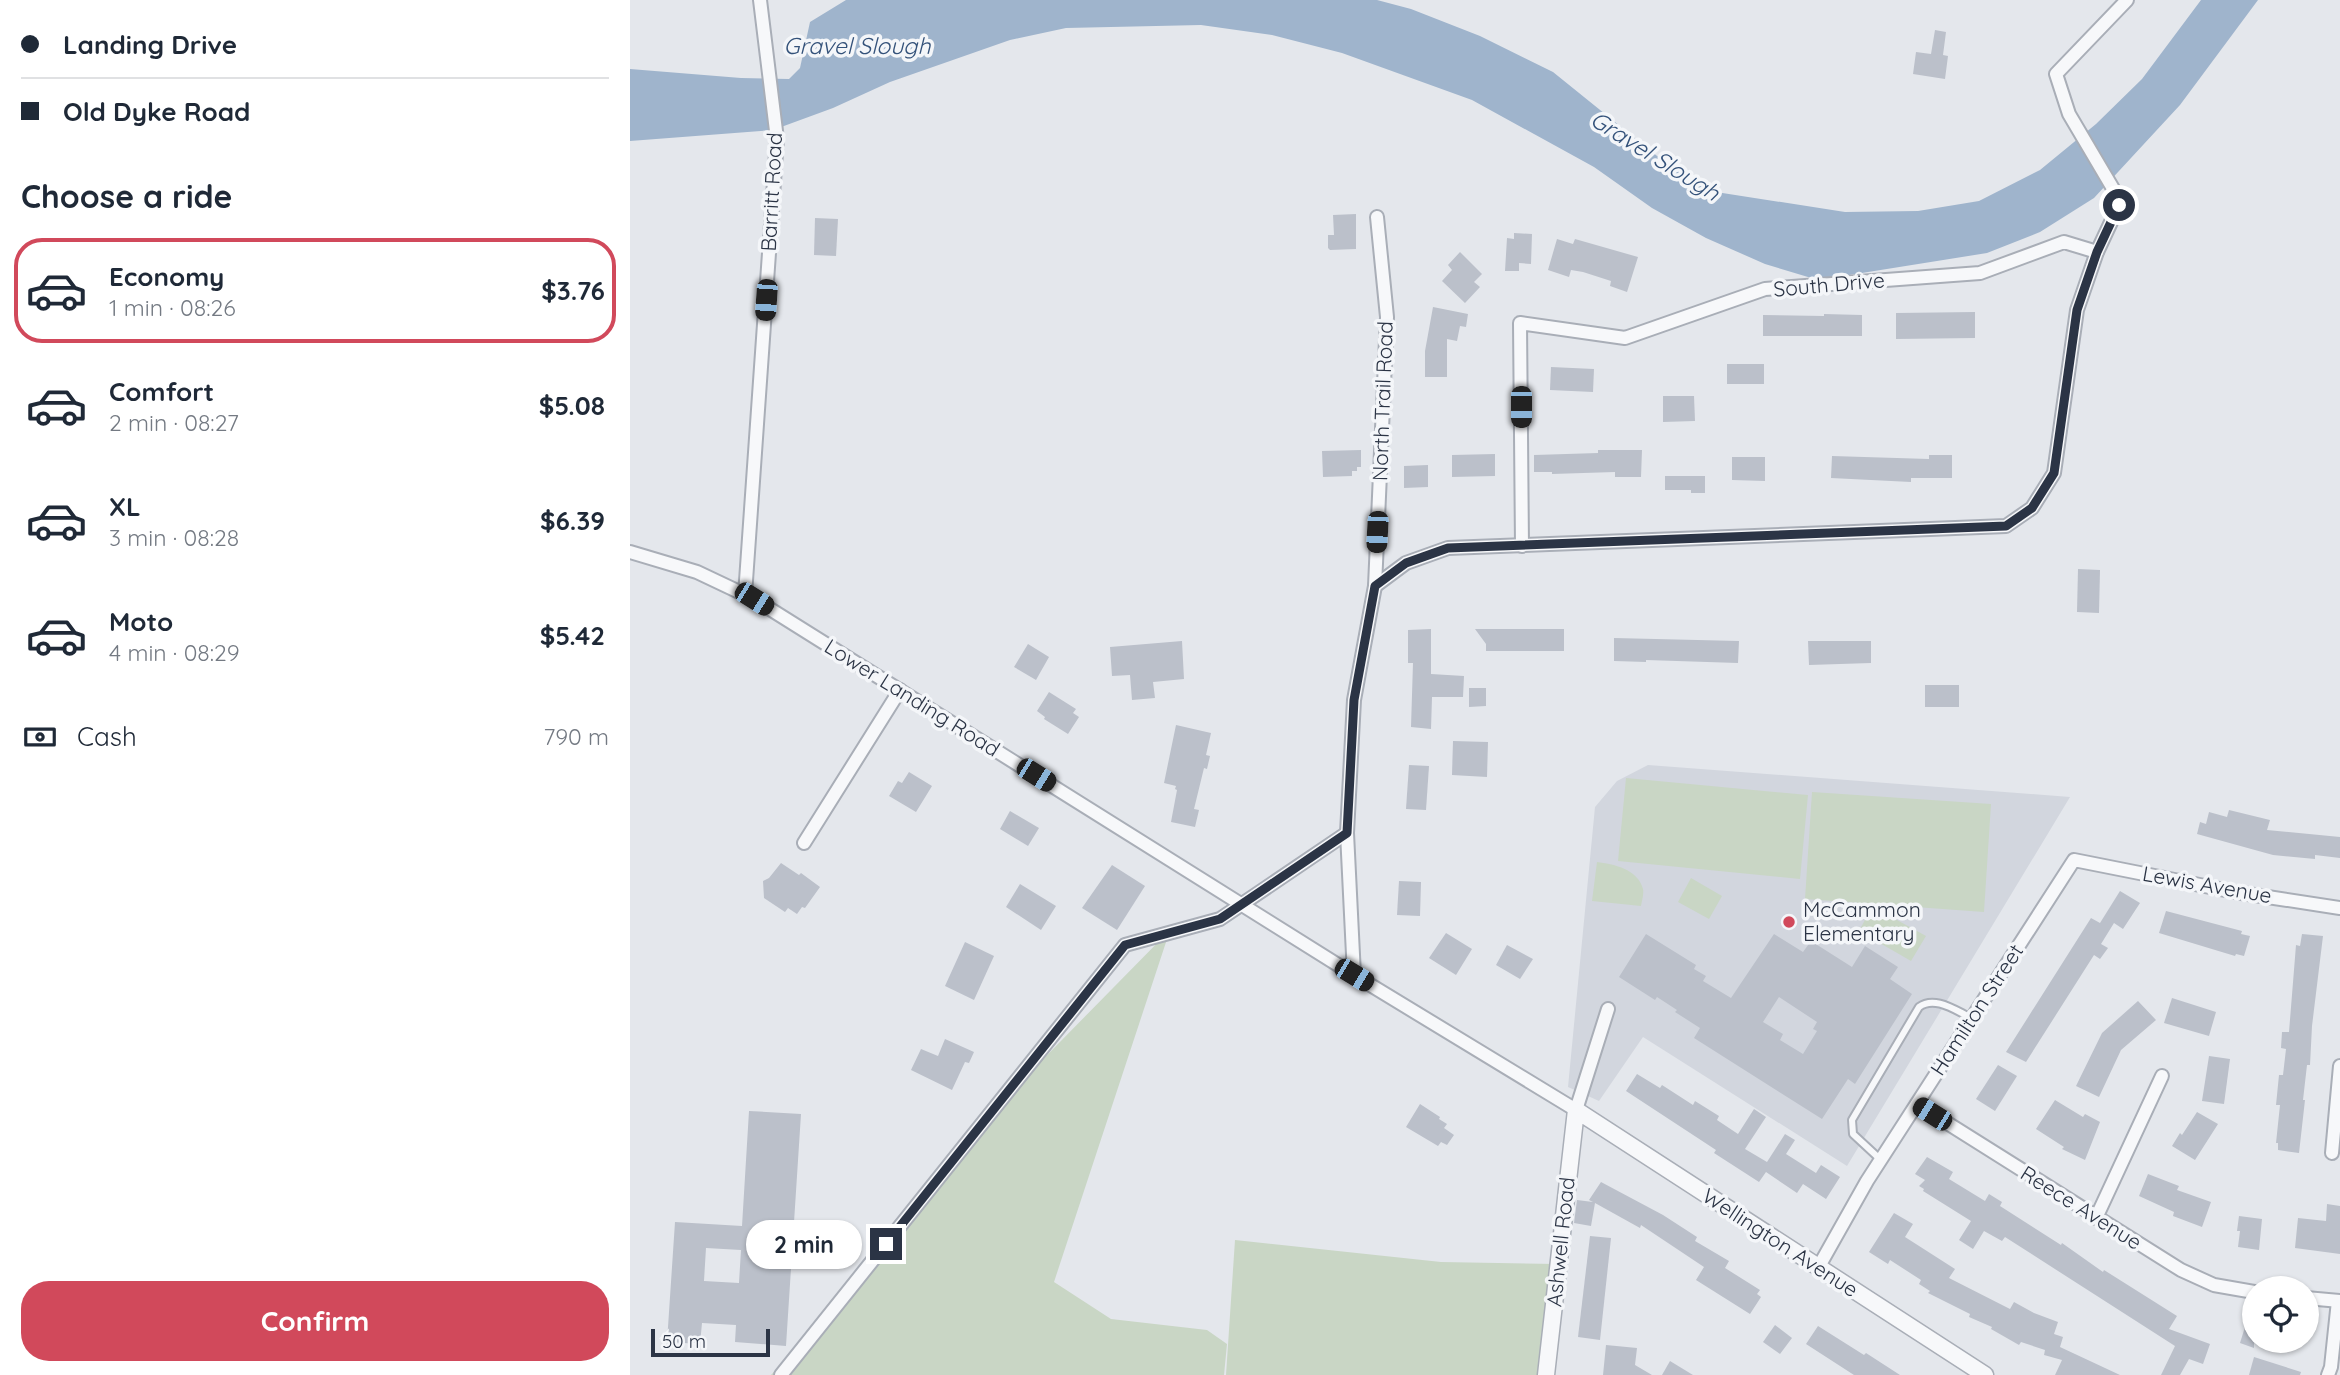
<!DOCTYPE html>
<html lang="en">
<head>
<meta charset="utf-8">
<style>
  body { margin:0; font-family:Quicksand,sans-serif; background:#f2f2f3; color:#1f2937; height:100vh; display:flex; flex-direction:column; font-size:26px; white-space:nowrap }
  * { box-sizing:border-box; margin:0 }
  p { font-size:23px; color:#747a83 }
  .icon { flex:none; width:38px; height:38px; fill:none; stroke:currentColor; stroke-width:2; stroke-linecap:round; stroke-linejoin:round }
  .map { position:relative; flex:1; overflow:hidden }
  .sheet { display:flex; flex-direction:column; background:#fff; width:630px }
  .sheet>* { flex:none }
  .guide { display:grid; align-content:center; height:154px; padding:0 21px; background:#fff }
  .fabs { position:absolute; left:1612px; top:1276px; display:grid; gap:14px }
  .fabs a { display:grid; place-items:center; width:77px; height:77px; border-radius:50%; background:#fff; box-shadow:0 2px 5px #0004; font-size:35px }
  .scale { position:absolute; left:21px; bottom:18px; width:119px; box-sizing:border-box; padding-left:7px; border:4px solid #2b3445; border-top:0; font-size:19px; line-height:24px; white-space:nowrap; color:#2b3445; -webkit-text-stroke:5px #f4f6f9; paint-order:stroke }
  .end { position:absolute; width:32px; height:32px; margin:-16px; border:9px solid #2b3445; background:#fff; box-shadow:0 0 0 4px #fff }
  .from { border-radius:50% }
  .bubble { position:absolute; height:49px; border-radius:24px; background:#fff; box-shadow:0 2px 5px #0004; font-size:23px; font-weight:700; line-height:49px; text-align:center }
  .car { position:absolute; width:21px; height:42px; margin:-21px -10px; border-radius:9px; box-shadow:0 0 5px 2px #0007; background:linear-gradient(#222 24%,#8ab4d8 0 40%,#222 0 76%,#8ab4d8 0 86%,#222 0) }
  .guide b { display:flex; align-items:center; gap:24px; height:66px; font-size:26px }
  .guide b+b { border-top:2px solid #e0e1e3 }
  .guide i { width:18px; height:18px; background:#1f2937 }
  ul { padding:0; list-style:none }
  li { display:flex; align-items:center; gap:21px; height:105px; margin:0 14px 10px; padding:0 7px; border:4px solid transparent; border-radius:28px }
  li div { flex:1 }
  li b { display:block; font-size:26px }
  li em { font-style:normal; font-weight:700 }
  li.on { border-color:#d1495b }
  li>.icon { width:63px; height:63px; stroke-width:1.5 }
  h2 { padding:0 21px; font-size:32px; line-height:84px }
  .pay { display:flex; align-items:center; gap:18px; height:77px; padding:0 21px; font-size:26px }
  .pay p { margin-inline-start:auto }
  .button { display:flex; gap:14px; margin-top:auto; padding:14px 21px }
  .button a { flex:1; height:80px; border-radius:28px; background:#d1495b; color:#fff; font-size:28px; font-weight:700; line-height:80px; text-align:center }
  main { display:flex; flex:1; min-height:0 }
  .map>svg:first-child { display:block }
  .built { fill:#d2d6de }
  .green { fill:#c9d6c5 }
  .water { fill:#9fb4cc }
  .building { fill:#bbc0ca; fill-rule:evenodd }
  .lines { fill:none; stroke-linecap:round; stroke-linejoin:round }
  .service-casing { stroke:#a9aeb7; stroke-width:10 }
  .minor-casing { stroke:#a9aeb7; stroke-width:16 }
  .tertiary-casing { stroke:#a9aeb7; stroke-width:19 }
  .service { stroke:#f7f8fa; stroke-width:6 }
  .minor { stroke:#f7f8fa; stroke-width:12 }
  .tertiary { stroke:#f7f8fa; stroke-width:16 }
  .route { stroke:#2b3445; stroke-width:9 }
  .poi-dot { fill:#d1495b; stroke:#f4f6f9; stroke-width:2.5 }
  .labels { text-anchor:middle; stroke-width:7; stroke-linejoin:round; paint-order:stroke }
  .street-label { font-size:21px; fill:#2b3445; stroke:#f4f6f9 }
  .poi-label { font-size:21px; fill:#2b3445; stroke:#f4f6f9; text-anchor:start }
  .water-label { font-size:23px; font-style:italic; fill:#34527a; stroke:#f4f6f9 }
</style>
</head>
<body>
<main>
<section class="sheet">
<div class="guide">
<b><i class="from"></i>Landing Drive</b>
<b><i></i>Old Dyke Road</b>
</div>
<h2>Choose a ride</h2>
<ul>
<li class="on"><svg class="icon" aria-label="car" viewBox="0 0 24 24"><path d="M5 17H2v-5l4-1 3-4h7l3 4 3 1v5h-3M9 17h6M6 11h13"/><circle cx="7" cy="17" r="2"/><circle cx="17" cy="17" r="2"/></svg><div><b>Economy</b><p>1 min · 08:26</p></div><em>$3.76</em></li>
<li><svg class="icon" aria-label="car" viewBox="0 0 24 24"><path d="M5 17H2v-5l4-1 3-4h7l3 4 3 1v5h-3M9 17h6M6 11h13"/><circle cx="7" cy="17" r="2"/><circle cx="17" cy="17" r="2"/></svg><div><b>Comfort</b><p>2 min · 08:27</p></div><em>$5.08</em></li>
<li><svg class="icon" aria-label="car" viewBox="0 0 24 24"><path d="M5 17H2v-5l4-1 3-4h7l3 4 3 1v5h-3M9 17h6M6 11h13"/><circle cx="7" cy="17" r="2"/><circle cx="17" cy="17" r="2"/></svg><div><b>XL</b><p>3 min · 08:28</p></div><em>$6.39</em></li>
<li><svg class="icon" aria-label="car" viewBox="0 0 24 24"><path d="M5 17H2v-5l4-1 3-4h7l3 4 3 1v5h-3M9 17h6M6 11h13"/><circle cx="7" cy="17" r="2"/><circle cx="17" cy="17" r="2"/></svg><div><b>Moto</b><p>4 min · 08:29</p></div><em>$5.42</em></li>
</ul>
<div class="pay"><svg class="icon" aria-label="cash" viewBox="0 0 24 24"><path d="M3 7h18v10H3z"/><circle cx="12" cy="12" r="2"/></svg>Cash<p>790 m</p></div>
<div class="button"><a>Confirm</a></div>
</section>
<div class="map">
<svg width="1710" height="1375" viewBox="0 0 1710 1375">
  <rect width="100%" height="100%" fill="#e4e7ec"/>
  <!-- built -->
  <path class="built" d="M1018 765 1440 797 1217 1166 1013 1037 969 1101 938 1087 965 807 987 781Z"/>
  <!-- green -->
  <g class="green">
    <path d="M996 778 1178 795 1170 879 988 861Z"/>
    <path d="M1182 792 1361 804 1354 912 1175 899Z"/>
    <path d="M967 862C983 864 1008 869 1013 889 1014 893 1012 901 1011 906L962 901Z"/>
    <path d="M1061 878 1092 896 1079 919 1048 902Z"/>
    <path d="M1256 914 1296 936 1281 961 1229 931 1236 918Z"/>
    <path d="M540 930 424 1282 481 1319 577 1330 597 1344 594 1375H141L245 1266 368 1105Z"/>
    <path d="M605 1240 811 1262 927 1264 917 1375H596Z"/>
  </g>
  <!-- water -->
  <path class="water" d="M216 0H747L781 9 850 36 923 72 1037 164 1086 192 1215 212 1288 211 1349 201 1410 170 1466 124 1512 79 1571 0H1628L1550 105 1464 198 1410 232 1357 253 1188 280 1135 264 1076 238 1022 208 964 167 842 100 712 53 642 35 571 25 436 28 380 40 260 82 203 108 143 130 0 141V69L111 78 159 79 170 68 180 22Z"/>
  <!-- building -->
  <g class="building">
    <path d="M1305 30 1316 32 1313 55 1318 56 1315 79 1283 74 1286 52 1301 54Z"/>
    <path d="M726 214V249L700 250 698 248V235H704L703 215Z"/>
    <path d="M185 218 208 219 206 256 184 255Z"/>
    <path d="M884 233 902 234 901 264 889 263V271H875L877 238 884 239Z"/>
    <path d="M927 239 943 244 945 239 1008 257 997 292 980 286 981 281 953 272 941 270 939 277 918 270Z"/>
    <path d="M830 252 852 274 844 282 850 287 835 303 812 281 822 270 818 265Z"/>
    <path d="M803 307 838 314 836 327 830 326 827 341 817 339V377H795V351Z"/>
    <path d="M1345 312V338L1266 339V313Z"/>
    <path d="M1194 314 1232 315V336H1133V315L1194 316Z"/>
    <rect x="1097" y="364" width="37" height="20"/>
    <path d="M921 367 964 369 963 392 920 390Z"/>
    <path d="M1033 396H1064L1065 421 1033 422Z"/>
    <path d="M731 450V467H727V471H722V476L693 477 692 451Z"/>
    <path d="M968 450H1012L1011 477H985V472L922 474V472H904V455L968 453Z"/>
    <path d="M865 454V476L822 477V455Z"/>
    <path d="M1299 455H1322V478H1281V482L1201 478 1202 456 1299 459Z"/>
    <path d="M1102 457H1135V481L1102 480Z"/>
    <path d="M798 465V487L774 488V466Z"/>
    <path d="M1035 476H1075V493H1061V490H1035Z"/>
    <path d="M1448 569 1470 570 1469 613 1447 612Z"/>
    <path d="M801 629V674L834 676 833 697H802L801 729 781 727 783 663H778V630Z"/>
    <path d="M845 629H934V651H856V644Z"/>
    <path d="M984 638 1109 641 1108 663 1016 660V662L984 661Z"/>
    <path d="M552 641 554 679 523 682 525 698 502 700 500 675 482 676 480 647Z"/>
    <path d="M1178 641H1241V663L1179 665Z"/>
    <path d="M398 644 419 657 406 680 384 667Z"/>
    <rect x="1295" y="685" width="34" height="22"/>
    <path d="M839 688H856V706L839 707Z"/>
    <path d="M419 692 446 709 443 713 449 717 438 734 414 719 415 717 407 711Z"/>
    <path d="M546 725 581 733 576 755 580 756 577 769 574 768 564 809 569 810 565 827 541 822 547 790 545 789 546 786 534 783Z"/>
    <path d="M823 741 858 742 857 777 822 775Z"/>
    <path d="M779 765 799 766 796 810 776 809Z"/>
    <path d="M279 772 302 786 286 812 259 796 268 781 272 783Z"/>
    <path d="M1599 810 1640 820 1637 830 1710 837V858L1685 855V859L1643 855 1567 834 1570 822 1576 824 1579 812 1597 817Z"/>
    <path d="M380 811 409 828 398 846 370 829Z"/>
    <path d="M151 863 169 875 171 873 190 887 175 908 172 907 167 914 158 908 155 912 134 898 133 881 139 878Z"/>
    <path d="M482 865 515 886 487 930 452 908Z"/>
    <path d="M769 881 791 882 790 916 767 915Z"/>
    <path d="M390 884 426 906 411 930 376 907Z"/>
    <path d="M1490 891 1510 903 1493 929 1484 923 1471 944 1478 948 1470 959 1464 955 1396 1062 1376 1052 1461 918 1470 923Z"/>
    <path d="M1536 911 1612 931 1611 934 1620 936 1614 956 1606 954 1605 956 1529 933Z"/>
    <path d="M816 933 842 949 826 975 799 958Z"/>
    <path d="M1016 934 1066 965 1064 969 1076 976 1073 981 1101 998 1144 934 1173 952 1181 941 1222 967 1235 946 1268 967 1260 979 1282 994 1225 1084 1218 1079 1192 1119 1064 1038 1070 1028 1045 1012 1047 1010 1027 997 1025 1000 989 977ZM1149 997 1187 1022 1183 1029 1187 1031 1173 1054 1150 1040 1153 1034 1133 1022Z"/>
    <path d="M1672 934 1693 936 1682 1026 1680 1065H1677L1673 1100H1675L1669 1153 1648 1150V1143H1646L1650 1105H1646L1649 1075H1653L1656 1049 1651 1048 1652 1032H1659L1666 945 1670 946Z"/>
    <path d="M335 942 364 956 344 1000 315 986Z"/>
    <path d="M877 945 903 959 890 979 866 965Z"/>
    <path d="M1542 998 1586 1012 1579 1036 1534 1023Z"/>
    <path d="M1508 1001 1526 1020 1491 1050 1469 1097 1446 1086 1472 1033Z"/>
    <path d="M315 1039 344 1052 339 1063 335 1062 322 1090 281 1070 291 1049 308 1056Z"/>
    <path d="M1579 1056 1600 1059 1594 1104 1572 1101Z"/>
    <path d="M1368 1065 1387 1076 1365 1111 1346 1099Z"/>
    <path d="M1007 1074 1030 1088 1032 1085 1063 1105 1065 1101 1089 1116 1087 1120 1108 1134 1124 1109 1136 1117 1115 1149 1137 1162 1155 1134 1165 1140 1156 1154 1186 1173 1191 1165 1210 1177 1196 1199 1173 1184 1167 1193 1136 1172 1129 1182 1084 1153 1086 1150 996 1091Z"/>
    <path d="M1425 1100 1453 1117 1455 1114 1470 1122 1455 1160 1432 1149 1434 1147 1406 1129Z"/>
    <path d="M790 1104 810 1117 809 1119 817 1124 814 1128 824 1135 817 1145 811 1142 808 1146 776 1127Z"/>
    <path d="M119 1111 171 1114 156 1346 105 1342 106 1325 72 1323 70 1344 37 1342 45 1222 112 1226ZM76 1248 111 1250 109 1283 74 1281Z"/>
    <path d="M1567 1112 1588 1124 1565 1160 1542 1146 1550 1133 1552 1135Z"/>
    <path d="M1297 1157 1323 1172 1319 1179 1355 1201 1359 1194 1372 1202 1370 1206 1431 1245 1432 1243 1473 1272 1474 1270 1547 1316 1539 1329 1580 1344 1573 1364 1559 1359 1550 1375H1531L1545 1346 1375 1237 1372 1241 1354 1231 1343 1249 1329 1240 1341 1221 1293 1191 1294 1189 1289 1186 1295 1180 1285 1174Z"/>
    <path d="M1518 1174 1549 1186 1547 1190 1581 1202 1572 1227 1543 1216 1544 1212 1509 1196Z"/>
    <path d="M971 1182 1033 1215 1067 1237 1065 1241 1099 1261 1095 1268 1130 1290 1127 1294 1131 1297 1120 1314 1066 1280 1074 1267 1011 1225 1010 1228 965 1203 961 1226 944 1223 947 1200 963 1202 959 1200Z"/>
    <path d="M1697 1204 1710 1206V1254L1665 1248 1668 1218 1696 1221Z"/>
    <path d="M1264 1213 1283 1224 1275 1237 1325 1269 1319 1278 1380 1309 1384 1302 1404 1313 1428 1322 1424 1334 1433 1337 1430 1347 1490 1375H1425L1432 1360 1414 1355 1415 1350 1391 1342 1389 1345 1361 1329 1362 1327 1339 1317 1340 1314 1298 1293 1300 1291 1289 1284 1291 1280 1260 1260 1258 1264 1239 1252Z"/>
    <path d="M1609 1216 1632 1219 1629 1250 1608 1247 1610 1231H1607Z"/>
    <path d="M960 1236 981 1238 970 1340 948 1337Z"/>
    <path d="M1621 1308H1624V1348L1610 1343Z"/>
    <path d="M1145 1325 1162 1338 1150 1354 1133 1342Z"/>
    <path d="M1188 1326 1234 1355 1236 1353 1270 1375H1224L1176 1344Z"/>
    <path d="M976 1345 1007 1348 1005 1365 1022 1375H973Z"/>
    <path d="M1624 1357 1671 1372 1670 1375H1619Z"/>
    <path d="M1040 1361 1063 1375H1032Z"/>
  </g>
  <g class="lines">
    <!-- service casing -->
    <g class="service-casing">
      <path id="service" d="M1251 1160 1223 1134 1222 1120 1289 1007C1305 995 1326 1011 1342 1018"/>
    </g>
    <!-- minor casing -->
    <g class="minor-casing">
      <g id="minor">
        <path d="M892 546 890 323 995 338 1135 289 1350 273 1434 242 1467 252"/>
        <path d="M0 552 67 572 124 599 724 975 946 1110 978 1009"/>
        <path d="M745 586 776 563 818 548 1376 526 1402 508 1424 473 1447 310 1467 252 1489 205 1485 192 1439 114 1426 74 1497 0"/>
        <path d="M115 595 147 139 130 0"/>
        <path d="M174 843 270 690"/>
        <path d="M724 975 717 833 724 700 745 586 757 317 747 217"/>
        <path d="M1287 1104 1551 1270 1584 1285 1624 1292"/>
        <path d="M1702 1153 1710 1066"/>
        <path d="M1466 1218 1532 1076"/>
        <path d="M1188 1268 1237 1181 1444 860 1605 892 1710 908"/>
        <path d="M1676 1298 1710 1301"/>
        <path d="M151 1375 495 945 590 919 717 833"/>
        <path d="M1698 1375 1701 1367 1708 1301"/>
      </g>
    </g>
    <!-- tertiary casing -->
    <g class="tertiary-casing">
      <path id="tertiary" d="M916 1375 946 1110 1355 1375"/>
    </g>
    <!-- service -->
    <use href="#service" class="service"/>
    <!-- minor -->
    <use href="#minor" class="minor"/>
    <!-- tertiary -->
    <use href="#tertiary" class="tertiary"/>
  </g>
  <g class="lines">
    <!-- route -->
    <path class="route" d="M256 1244 495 945 590 919 717 833 724 700 745 586 776 563 818 548 1376 526 1402 508 1424 473 1447 310 1467 252 1489 205"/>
  </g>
  <!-- markers -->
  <circle class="poi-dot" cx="1159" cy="922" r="7"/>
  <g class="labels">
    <!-- street labels -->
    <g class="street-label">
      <text transform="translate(142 192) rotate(-87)" y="7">Barritt Road</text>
      <text transform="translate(1199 285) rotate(-5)" y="7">South Drive</text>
      <text transform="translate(753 401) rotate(-88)" y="7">North Trail Road</text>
      <text transform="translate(282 698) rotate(32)" y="7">Lower Landing Road</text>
      <text transform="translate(1577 885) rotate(10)" y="7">Lewis Avenue</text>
      <text transform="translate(1347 1010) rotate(-57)" y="7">Hamilton Street</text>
      <text transform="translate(1451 1208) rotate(32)" y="7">Reece Avenue</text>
      <text transform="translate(931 1242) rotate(-84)" y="7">Ashwell Road</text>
      <text transform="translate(1150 1243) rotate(33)" y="7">Wellington Avenue</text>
    </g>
    <!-- poi labels -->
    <g class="poi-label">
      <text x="1173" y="917">McCammon<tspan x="1173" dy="24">Elementary</tspan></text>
    </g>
    <!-- water labels -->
    <g class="water-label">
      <text x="227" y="54">Gravel Slough</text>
      <text transform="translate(1025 156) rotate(32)" y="8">Gravel Slough</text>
    </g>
  </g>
</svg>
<div class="fabs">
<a><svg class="icon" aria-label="locate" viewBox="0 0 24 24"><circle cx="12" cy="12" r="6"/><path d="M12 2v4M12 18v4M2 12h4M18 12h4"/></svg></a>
</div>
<div class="scale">50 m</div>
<i class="end from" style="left:1489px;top:205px"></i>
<i class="end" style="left:256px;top:1244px"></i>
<div class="bubble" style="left:116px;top:1220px;width:116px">2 min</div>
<i class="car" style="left:136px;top:300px;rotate:184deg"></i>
<i class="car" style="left:891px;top:407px;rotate:180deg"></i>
<i class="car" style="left:747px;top:532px;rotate:183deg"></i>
<i class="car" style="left:124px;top:599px;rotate:122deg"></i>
<i class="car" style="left:406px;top:775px;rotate:122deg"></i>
<i class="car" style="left:724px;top:975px;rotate:121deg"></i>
<i class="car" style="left:1302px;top:1114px;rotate:302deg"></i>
</div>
</main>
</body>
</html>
